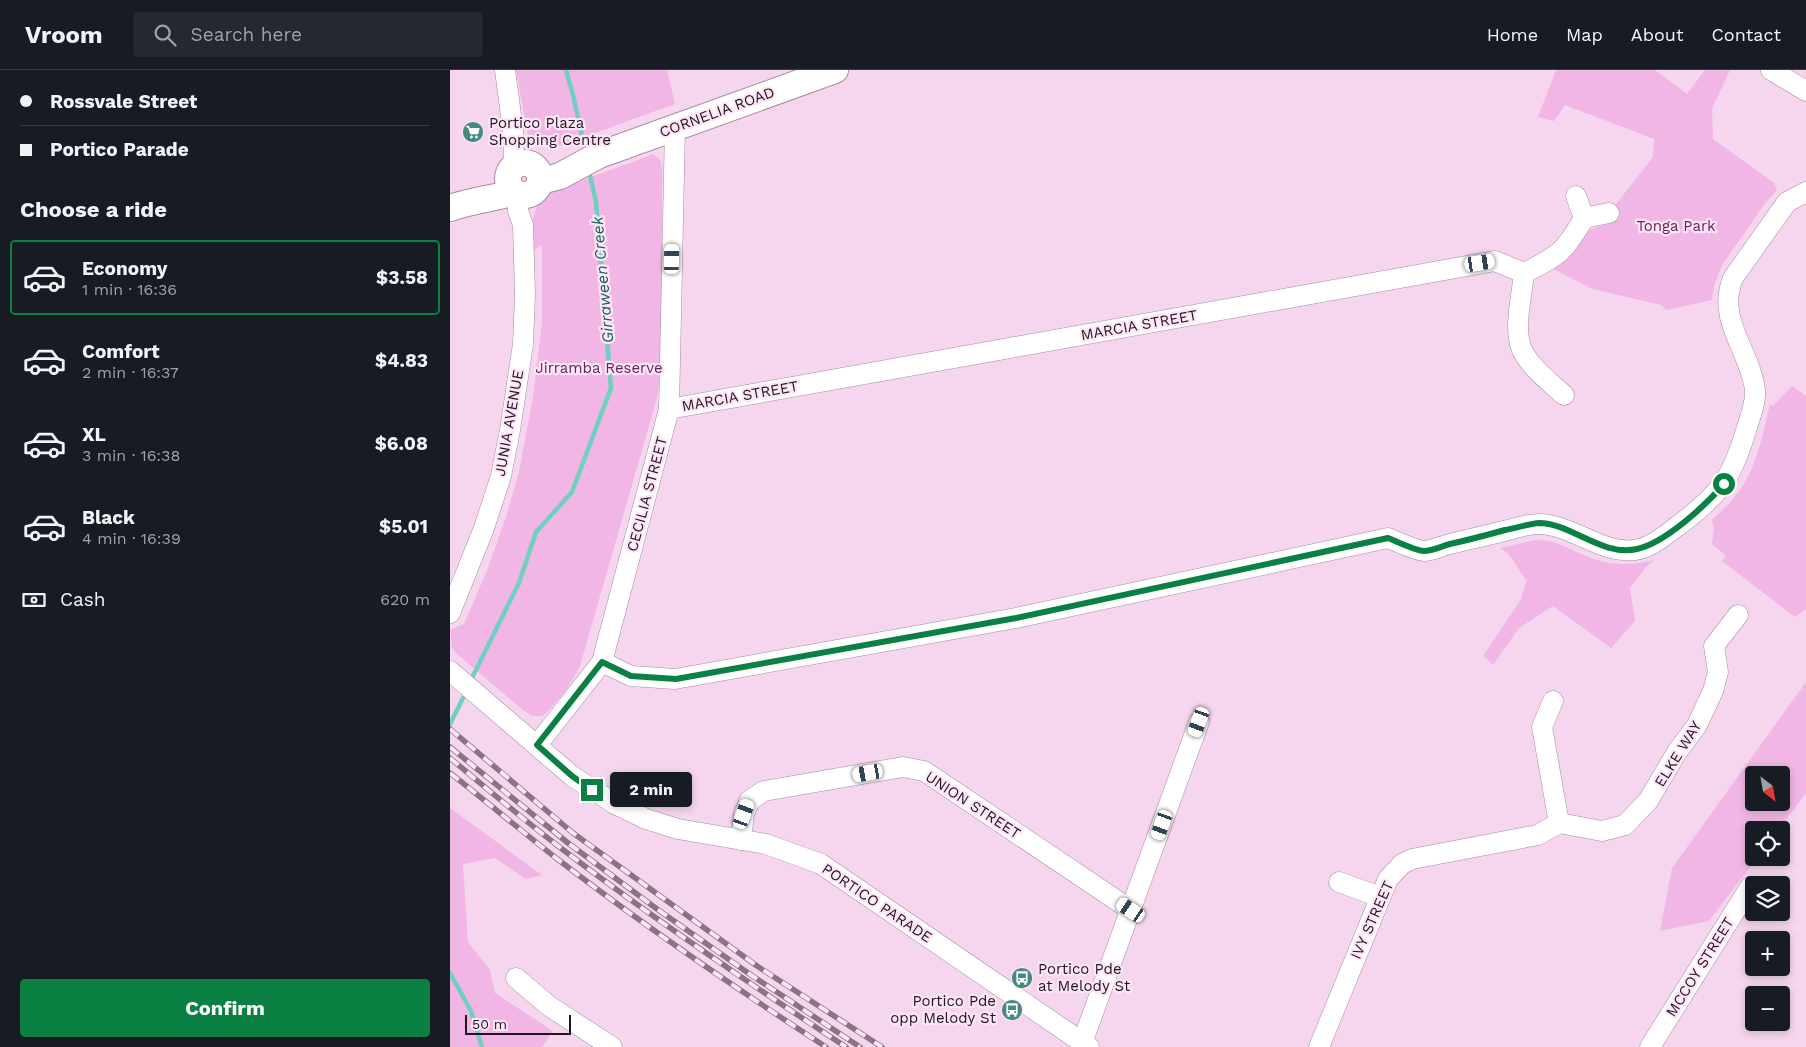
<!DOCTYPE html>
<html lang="en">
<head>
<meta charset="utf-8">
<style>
  body { margin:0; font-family:"Work Sans",sans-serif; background:#242831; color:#f1f3f6; height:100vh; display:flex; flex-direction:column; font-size:19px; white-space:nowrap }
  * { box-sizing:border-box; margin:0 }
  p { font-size:16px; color:#9ea1a6 }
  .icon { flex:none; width:28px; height:28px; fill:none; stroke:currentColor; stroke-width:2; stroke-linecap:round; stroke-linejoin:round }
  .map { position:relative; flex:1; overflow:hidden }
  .drawer { display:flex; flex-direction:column; background:#171b24; width:450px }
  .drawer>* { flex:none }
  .guide { display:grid; align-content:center; height:110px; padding:0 20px; background:#171b24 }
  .needle { width:32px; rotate:149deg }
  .controls { position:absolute; left:1295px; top:696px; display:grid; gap:10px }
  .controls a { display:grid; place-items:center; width:45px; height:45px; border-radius:5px; background:#171b24; box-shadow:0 2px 8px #0003; font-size:25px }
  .scale { position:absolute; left:15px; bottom:12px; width:106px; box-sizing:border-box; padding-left:5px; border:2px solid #21161e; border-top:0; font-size:14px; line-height:18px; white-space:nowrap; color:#21161e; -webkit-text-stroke:4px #fee5f8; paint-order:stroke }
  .end { position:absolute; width:22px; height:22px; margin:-11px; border:6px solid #0b8043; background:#fff; box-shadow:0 0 0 2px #fff }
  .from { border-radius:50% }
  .bubble { position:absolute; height:35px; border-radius:5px; background:#171b24; box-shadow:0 2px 8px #0003; font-size:16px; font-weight:700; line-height:35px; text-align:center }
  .car { position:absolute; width:15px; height:30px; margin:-15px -8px; border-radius:6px; box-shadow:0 0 4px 1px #0007; background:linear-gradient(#fff 24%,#345 0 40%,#fff 0 76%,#345 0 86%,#fff 0) }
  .guide b { display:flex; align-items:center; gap:18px; height:48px; font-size:19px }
  .guide b+b { border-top:1px solid #363941 }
  .guide i { width:12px; height:12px; background:#f1f3f6 }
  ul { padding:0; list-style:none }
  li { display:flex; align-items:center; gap:15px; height:75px; margin:0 10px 8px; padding:0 10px; border:2px solid transparent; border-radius:5px }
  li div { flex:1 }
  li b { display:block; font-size:19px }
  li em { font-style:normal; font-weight:700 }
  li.active { border-color:#0b8043 }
  li>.icon { width:45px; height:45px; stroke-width:1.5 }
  h2 { padding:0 20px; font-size:22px; line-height:60px }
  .pay { display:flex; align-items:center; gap:12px; height:55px; padding:0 20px; font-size:19px }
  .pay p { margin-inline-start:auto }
  .cta { display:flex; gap:10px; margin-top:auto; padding:10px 20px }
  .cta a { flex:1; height:58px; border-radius:5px; background:#0b8043; color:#fff; font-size:20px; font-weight:700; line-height:58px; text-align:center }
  header { display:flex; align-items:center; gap:30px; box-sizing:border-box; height:70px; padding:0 25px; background:#171b24; border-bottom:1px solid #363941 }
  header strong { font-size:24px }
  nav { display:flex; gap:28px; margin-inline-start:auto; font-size:18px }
  .search { width:350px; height:45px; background:#242831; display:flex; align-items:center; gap:12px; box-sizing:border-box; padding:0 18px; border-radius:5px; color:#9ea1a6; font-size:19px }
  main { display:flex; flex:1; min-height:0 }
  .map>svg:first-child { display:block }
  .green { fill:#f1b6e5; fill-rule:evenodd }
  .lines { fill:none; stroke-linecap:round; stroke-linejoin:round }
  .stream { stroke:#71cfc2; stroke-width:4.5 }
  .minor-casing { stroke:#a78ba1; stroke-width:21 }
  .major-casing { stroke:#a78ba1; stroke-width:28 }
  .minor { stroke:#fff; stroke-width:20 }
  .major { stroke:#fff; stroke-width:26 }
  .rail-casing { stroke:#897484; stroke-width:5.5 }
  .rail { stroke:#fee5f8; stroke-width:4; stroke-dasharray:11; stroke-linecap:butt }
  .route { stroke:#0b8043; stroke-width:6 }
  .labels { text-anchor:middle; stroke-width:4.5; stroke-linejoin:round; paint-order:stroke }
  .street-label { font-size:15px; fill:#21161e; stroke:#fee5f8 }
  .poi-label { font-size:15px; fill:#21161e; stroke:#fee5f8; text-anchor:start }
  .park-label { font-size:15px; fill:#66225c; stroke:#fee5f8 }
  .water-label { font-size:16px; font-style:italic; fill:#116158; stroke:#fee5f8 }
</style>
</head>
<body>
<header>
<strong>Vroom</strong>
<div class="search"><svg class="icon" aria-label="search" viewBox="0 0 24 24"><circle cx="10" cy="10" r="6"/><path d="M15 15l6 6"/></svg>Search here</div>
<nav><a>Home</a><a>Map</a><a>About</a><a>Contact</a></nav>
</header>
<main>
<section class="drawer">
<div class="guide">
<b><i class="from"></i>Rossvale Street</b>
<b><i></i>Portico Parade</b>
</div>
<h2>Choose a ride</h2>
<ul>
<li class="active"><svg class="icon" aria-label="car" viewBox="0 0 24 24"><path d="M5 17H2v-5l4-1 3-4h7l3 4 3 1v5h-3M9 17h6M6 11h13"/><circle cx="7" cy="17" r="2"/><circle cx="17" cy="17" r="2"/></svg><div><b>Economy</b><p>1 min · 16:36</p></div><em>$3.58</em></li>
<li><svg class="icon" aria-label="car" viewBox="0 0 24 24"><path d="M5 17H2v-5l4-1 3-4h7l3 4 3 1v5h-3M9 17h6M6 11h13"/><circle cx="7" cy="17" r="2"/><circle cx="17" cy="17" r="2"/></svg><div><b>Comfort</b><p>2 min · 16:37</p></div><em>$4.83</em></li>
<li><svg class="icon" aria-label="car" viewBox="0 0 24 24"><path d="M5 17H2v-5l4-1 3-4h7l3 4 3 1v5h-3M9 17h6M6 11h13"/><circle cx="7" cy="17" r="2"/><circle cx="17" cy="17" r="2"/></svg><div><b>XL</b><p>3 min · 16:38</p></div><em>$6.08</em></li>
<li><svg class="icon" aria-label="car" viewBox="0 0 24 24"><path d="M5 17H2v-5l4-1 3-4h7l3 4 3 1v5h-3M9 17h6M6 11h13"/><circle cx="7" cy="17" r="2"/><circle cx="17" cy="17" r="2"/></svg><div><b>Black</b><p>4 min · 16:39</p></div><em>$5.01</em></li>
</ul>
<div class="pay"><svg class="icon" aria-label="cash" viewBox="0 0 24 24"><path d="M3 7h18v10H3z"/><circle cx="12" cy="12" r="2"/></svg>Cash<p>620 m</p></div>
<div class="cta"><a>Confirm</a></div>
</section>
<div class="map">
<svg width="1356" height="977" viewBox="0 0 1356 977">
  <rect width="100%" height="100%" fill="#f5d6ee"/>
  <!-- green -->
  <g class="green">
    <path d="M66 0H217L225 34 101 79 78 66Z"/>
    <path d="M1106 0H1205L1237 24 1255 0H1280L1262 39 1263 69 1324 113 1327 120 1316 132 1272 195 1264 216 1262 230 1217 240 1211 235 1143 219 1103 199C1122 186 1127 179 1139 160L1165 151 1163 138 1203 87 1204 69 1115 35 1104 51 1088 47Z"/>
    <path d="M203 84C213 89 212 97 212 107V299L207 328 130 596C121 615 108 631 93 646H82L73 640 6 583 2 578 0 560 14 554 38 498 56 447 69 402 83 327 92 252V175L81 182C81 164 81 133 98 122L180 93Z"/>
    <path d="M1342 316 1356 326V539L1345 547 1272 491 1276 486 1262 474 1264 458 1262 450C1272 441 1281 432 1289 421 1307 397 1313 363 1320 334L1323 336Z"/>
    <path d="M1085 470C1104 469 1119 479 1136 486 1160 496 1180 496 1205 490L1196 497 1180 518 1185 551 1161 578 1103 536 1069 558 1043 595 1033 586 1070 531 1077 510C1065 498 1066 487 1050 478Z"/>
    <path d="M1356 612V723L1328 760H1304V788H1307L1259 851 1210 861 1222 798ZM1304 705H1331V732H1304Z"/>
    <path d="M0 738 92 805 76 809 45 788 13 794 18 872 40 900 45 923 103 961 92 977H0Z"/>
  </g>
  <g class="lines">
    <!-- stream -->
    <g class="stream">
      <path d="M116 0 123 25 136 84"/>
      <path d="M20 612 69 513 86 462 122 422 161 318 146 132 139 101"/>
      <path d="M0 654 16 622"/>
      <path d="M0 903 21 941 32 977"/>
    </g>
    <!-- minor casing -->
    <g class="minor-casing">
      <g id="minor">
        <path d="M55 0 63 60 64 96"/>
        <path d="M1321 0 1356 21"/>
        <path d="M1126 126 1134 148"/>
        <path d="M1074 203C1072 225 1063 259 1072 280 1081 298 1100 312 1114 325"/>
        <path d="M219 339 1045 191 1074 203C1109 186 1115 181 1134 148L1159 143"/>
        <path d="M0 543 34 458 51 406 60 360 73 274 75 225 73 155 68 141V124"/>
        <path d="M152 592 181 606 225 609 566 548 938 468C948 472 964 480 974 481 980 481 989 477 996 475 1015 470 1035 466 1054 461 1066 458 1080 453 1091 454 1124 456 1151 484 1185 480 1200 478 1213 467 1225 458 1269 425 1282 410 1297 357 1301 345 1306 332 1305 320 1300 280 1266 250 1283 208L1337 132 1356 122"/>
        <path d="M0 601 122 706 165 734 196 749 228 759 316 774 371 794 639 977"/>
        <path d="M1103 631 1092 657 1109 753"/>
        <path d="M87 675 152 592 219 339 225 57"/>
        <path d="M1109 753 1152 761 1175 755 1198 731 1227 682 1247 655 1263 621 1268 602 1264 576 1288 545"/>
        <path d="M291 770 294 744 300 730 314 721 453 697 474 701 681 840"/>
        <path d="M889 812 930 827"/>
        <path d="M66 908 99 936 162 977"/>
        <path d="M632 973 749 652"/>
        <path d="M869 977 938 809 952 794 962 789 1088 765 1109 753"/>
        <path d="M1200 977 1300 817"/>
      </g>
    </g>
    <!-- major casing -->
    <g class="major-casing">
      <g id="major">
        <circle cx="74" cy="109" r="16"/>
        <path d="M91 111 110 106 149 85 385 0"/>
        <path d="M0 138C21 130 43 129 64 122"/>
      </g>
    </g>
    <!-- minor -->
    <use href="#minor" class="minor"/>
    <!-- major -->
    <use href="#major" class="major"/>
    <!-- rail casing -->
    <g class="rail-casing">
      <g id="rail">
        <path d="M0 659 123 763 307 896 432 977"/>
        <path d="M0 677 118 773 207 839 301 905 410 977"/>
        <path d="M0 688C37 719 74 750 112 779 204 849 300 914 396 977"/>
        <path d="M0 703C36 731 70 760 106 788 193 855 284 917 376 977"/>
      </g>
    </g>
    <!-- rail -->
    <use href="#rail" class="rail"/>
  </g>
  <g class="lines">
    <!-- route -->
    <path class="route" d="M142 720 122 706 87 675 152 592 181 606 226 609 566 548 938 468C948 472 964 480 974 481 982 481 992 476 1000 474 1018 470 1037 465 1055 460 1066 458 1078 454 1089 453 1121 453 1152 487 1187 479 1215 473 1256 435 1274 414"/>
  </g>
  <!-- icons -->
  <defs>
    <g id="supermarket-disc" transform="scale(1.125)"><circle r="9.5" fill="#458a81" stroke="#fee5f8"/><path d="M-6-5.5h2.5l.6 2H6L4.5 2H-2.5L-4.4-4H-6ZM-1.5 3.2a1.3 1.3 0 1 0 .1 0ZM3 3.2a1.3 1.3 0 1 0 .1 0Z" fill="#fff"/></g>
    <g id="bus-disc" transform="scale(1.125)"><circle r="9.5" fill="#458a81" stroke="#fee5f8"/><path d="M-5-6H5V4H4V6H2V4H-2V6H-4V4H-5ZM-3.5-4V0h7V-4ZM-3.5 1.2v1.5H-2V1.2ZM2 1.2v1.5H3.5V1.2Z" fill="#fff"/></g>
  </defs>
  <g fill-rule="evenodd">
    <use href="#supermarket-disc" x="23" y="62"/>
    <use href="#bus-disc" x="572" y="908"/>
    <use href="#bus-disc" x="562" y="940"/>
  </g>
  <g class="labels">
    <!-- street labels -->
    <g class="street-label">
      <text transform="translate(267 42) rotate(-20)" y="5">CORNELIA ROAD</text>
      <text transform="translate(689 255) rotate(-10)" y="5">MARCIA STREET</text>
      <text transform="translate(290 326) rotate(-10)" y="5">MARCIA STREET</text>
      <text transform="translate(59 353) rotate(-80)" y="5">JUNIA AVENUE</text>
      <text transform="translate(197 424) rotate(-75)" y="5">CECILIA STREET</text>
      <text transform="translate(1228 684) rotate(-58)" y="5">ELKE WAY</text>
      <text transform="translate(523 735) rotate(33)" y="5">UNION STREET</text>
      <text transform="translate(427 833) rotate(34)" y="5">PORTICO PARADE</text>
      <text transform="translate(922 850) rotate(-66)" y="5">IVY STREET</text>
      <text transform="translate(1250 897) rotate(-58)" y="5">MCCOY STREET</text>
    </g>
    <!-- poi labels -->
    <g class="poi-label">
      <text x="39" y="58">Portico Plaza<tspan x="39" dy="17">Shopping Centre</tspan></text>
      <text x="588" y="904">Portico Pde<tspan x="588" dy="17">at Melody St</tspan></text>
      <text x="546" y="936" text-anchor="end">Portico Pde<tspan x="546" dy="17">opp Melody St</tspan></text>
    </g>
    <!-- park labels -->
    <g class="park-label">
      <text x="1226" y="161">Tonga Park</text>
      <text x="149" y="303">Jirramba Reserve</text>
    </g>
    <!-- water labels -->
    <g class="water-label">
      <text transform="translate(152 210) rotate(-95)" y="6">Girraween Creek</text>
    </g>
  </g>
</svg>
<div class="controls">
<a><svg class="needle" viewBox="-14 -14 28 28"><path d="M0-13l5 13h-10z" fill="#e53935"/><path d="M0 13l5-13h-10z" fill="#9ea1a6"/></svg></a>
<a><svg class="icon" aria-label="locate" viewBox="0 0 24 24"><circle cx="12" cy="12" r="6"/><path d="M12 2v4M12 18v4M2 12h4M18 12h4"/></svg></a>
<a><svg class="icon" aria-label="layers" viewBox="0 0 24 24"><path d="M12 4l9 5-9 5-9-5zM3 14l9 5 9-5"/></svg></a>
<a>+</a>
<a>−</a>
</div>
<div class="scale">50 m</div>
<i class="end from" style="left:1274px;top:414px"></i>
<i class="end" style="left:142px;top:720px"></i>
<div class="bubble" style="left:160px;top:702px;width:82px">2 min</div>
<i class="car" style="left:222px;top:189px;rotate:1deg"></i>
<i class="car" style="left:1030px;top:193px;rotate:81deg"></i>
<i class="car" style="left:749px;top:652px;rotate:200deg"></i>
<i class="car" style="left:418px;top:703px;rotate:260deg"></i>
<i class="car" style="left:294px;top:744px;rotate:20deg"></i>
<i class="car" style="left:712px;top:755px;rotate:200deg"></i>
<i class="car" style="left:681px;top:840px;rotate:304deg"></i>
</div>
</main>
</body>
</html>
